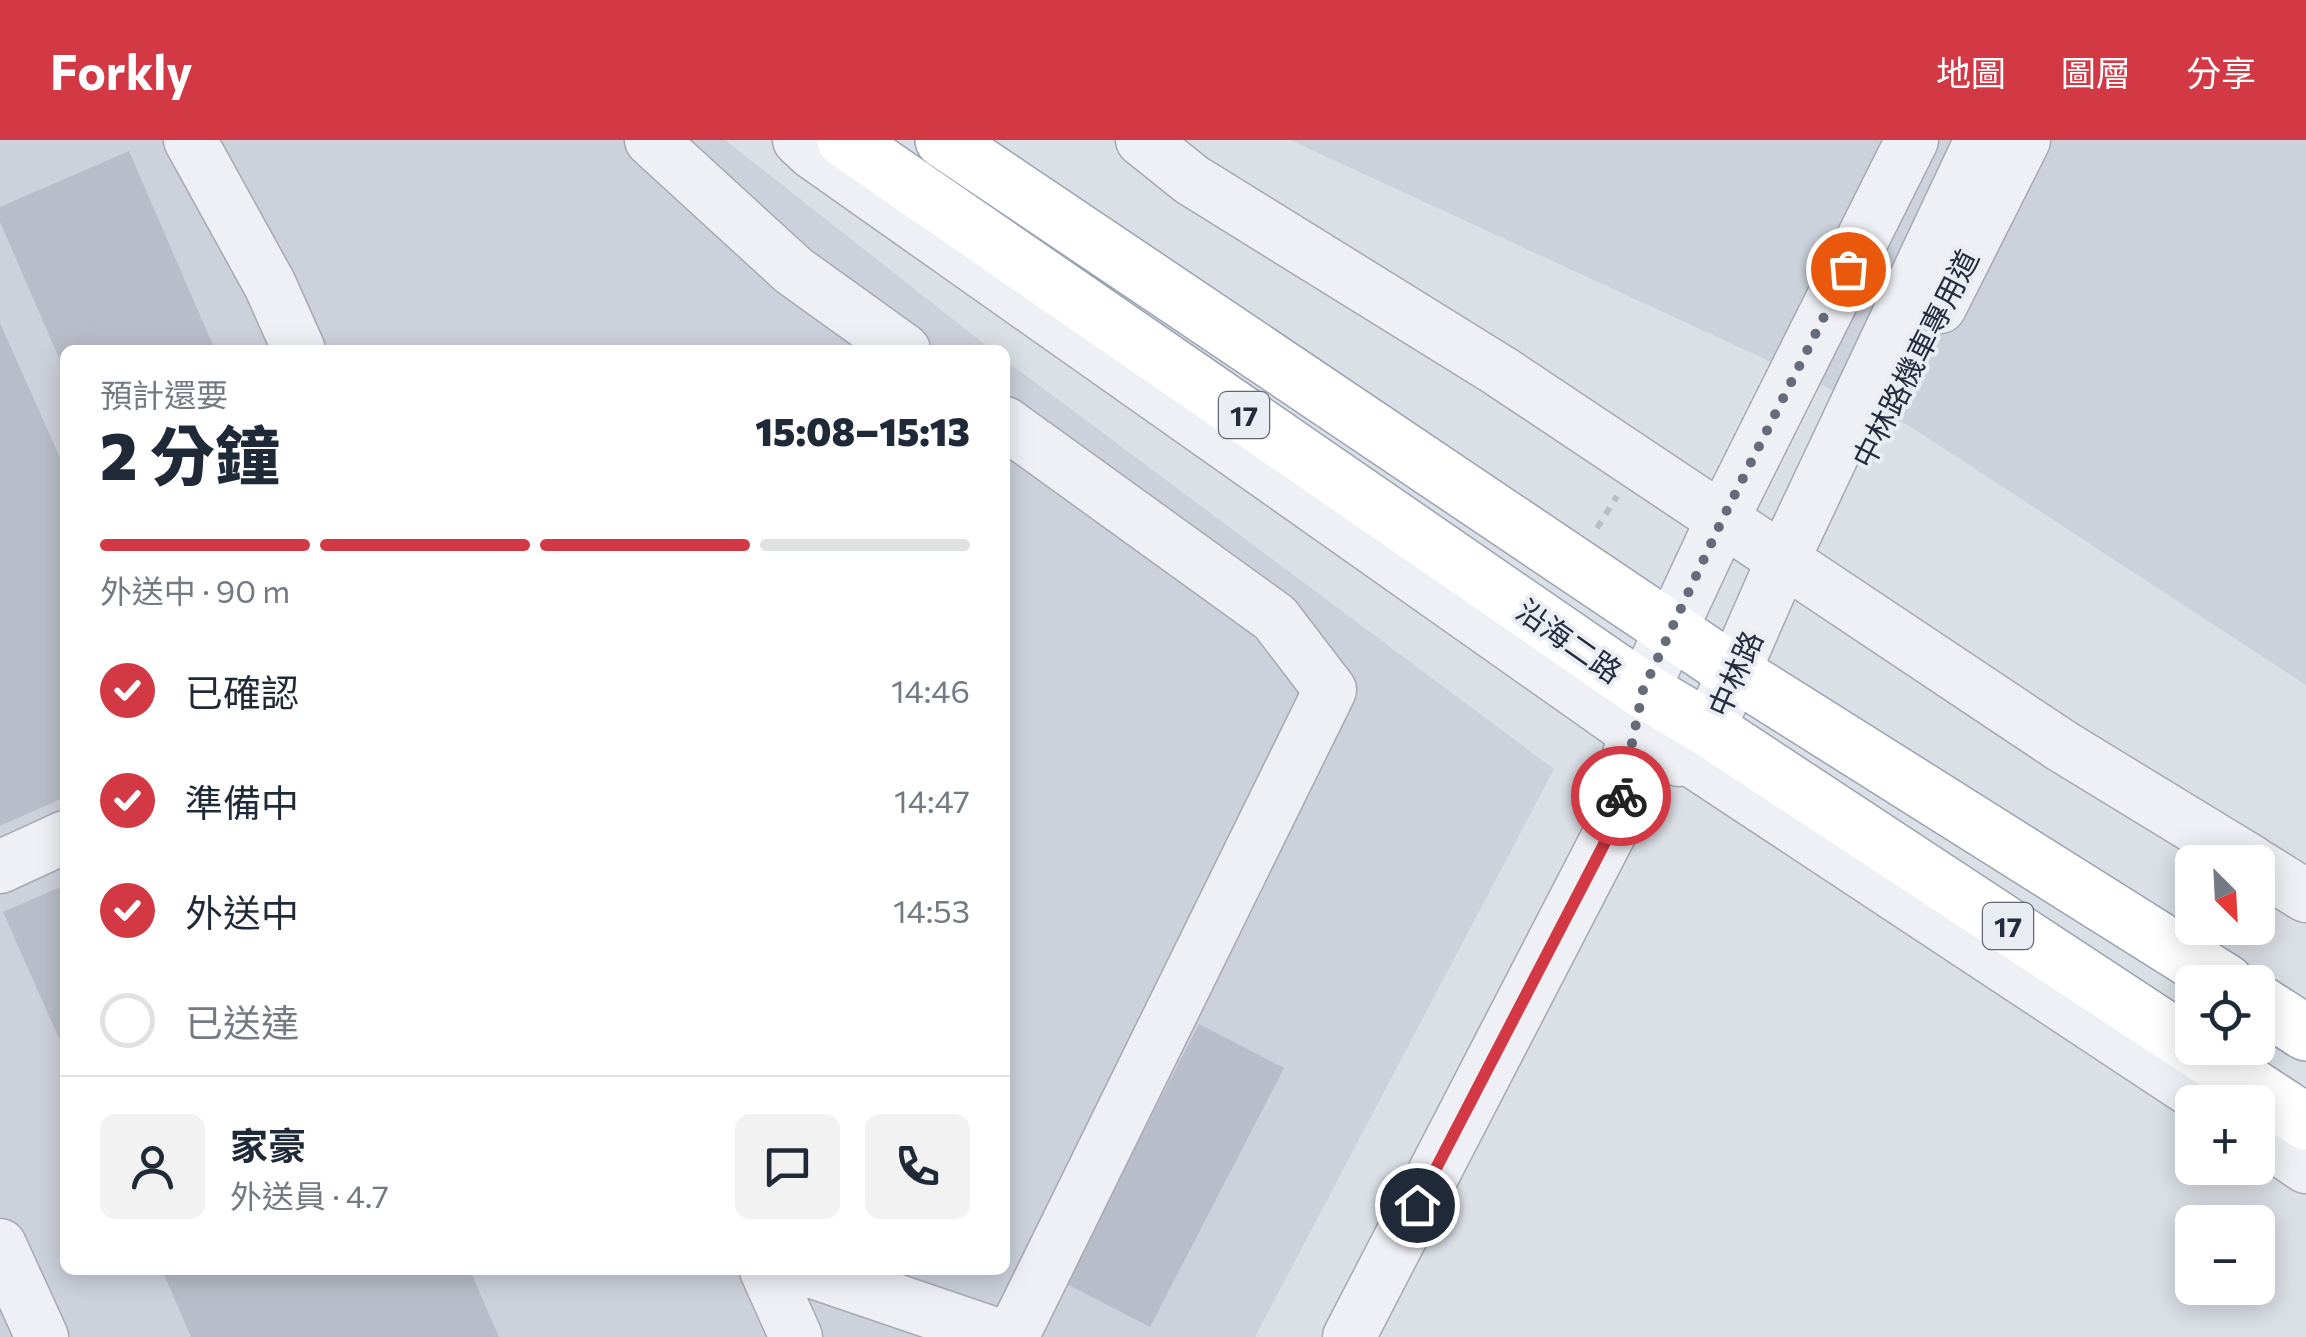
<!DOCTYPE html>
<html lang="zh-TW">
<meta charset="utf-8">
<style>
:root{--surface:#fff;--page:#f2f2f3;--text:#1f2937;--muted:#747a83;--line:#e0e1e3;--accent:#d23944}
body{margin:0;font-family:Commissioner,"Noto Sans TC",sans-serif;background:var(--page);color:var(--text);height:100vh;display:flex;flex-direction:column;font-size:38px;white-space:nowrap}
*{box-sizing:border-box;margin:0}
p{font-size:32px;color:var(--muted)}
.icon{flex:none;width:55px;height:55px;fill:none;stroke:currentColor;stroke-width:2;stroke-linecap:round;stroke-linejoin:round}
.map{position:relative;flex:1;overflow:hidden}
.drawer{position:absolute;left:60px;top:205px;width:950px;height:930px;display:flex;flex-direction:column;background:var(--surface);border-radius:15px;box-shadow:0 5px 25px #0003}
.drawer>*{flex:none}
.needle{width:65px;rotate:156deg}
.fabs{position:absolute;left:2175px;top:705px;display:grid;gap:20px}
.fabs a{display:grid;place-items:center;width:100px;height:100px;border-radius:15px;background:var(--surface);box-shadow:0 5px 25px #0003;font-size:50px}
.pin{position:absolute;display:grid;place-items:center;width:85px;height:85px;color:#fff;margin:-42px;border:5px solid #fff;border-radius:50%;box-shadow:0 2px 10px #0007}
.courier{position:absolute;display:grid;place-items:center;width:100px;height:100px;margin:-50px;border:8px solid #d23944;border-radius:50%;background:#fff;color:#222;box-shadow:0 2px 12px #0007}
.overview em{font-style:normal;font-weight:800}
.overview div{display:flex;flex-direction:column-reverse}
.overview{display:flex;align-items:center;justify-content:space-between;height:170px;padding:0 40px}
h1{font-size:65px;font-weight:800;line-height:75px}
.bar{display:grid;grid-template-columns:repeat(4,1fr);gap:15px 10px;align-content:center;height:120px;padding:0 40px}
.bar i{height:12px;border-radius:8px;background:var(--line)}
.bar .active{background:var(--accent)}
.bar p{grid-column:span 4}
.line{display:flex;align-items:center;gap:25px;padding:0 40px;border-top:2px solid var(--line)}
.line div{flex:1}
.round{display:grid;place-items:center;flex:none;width:105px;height:105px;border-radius:15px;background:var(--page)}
ol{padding:0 40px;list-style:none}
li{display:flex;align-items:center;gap:30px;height:110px}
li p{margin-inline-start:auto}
li .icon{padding:10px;border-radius:50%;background:var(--accent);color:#fff;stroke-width:4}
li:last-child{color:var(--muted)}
li i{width:55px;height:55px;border:5px solid var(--line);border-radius:50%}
header{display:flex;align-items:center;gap:60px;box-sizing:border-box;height:140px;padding:0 50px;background:var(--accent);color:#fff}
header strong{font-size:48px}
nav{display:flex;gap:55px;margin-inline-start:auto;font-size:35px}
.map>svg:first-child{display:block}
</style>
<header>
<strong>Forkly</strong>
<nav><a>地圖</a><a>圖層</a><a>分享</a></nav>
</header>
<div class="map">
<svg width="2306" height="1197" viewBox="0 0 2306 1197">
<rect width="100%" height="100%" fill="#dbdfe6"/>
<!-- built -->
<path fill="#cdd1db" d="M 0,0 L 725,0 L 992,210 L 65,210 L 65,1130 L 1005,1130 L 1005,220 L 1554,629 L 1255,1197 L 0,1197 Z
M 1290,0 L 2306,0 L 2306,545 L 1908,285 Z"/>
<!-- building -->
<path fill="#b8bdc9" d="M 129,11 L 215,210 L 65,210 L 65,232 L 0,82 L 0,67 Z
M 0,183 L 65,329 L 65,657 L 0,686 Z
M 65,745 L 65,912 L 3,772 Z
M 1199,884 L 1284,928 L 1150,1187 L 1065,1143 Z
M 162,1130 L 470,1130 L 499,1197 L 191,1197 Z"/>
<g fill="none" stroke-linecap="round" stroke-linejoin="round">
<!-- minor casing -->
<g stroke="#a4a9b3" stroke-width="55">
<path id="minor" d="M 190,0 L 270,145 L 299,210
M 651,0 L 794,131 L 904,210
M 799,0 L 813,13 L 1634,592 L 1684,615 L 2209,962
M 1142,0 L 1192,40 L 1500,231 L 2062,606 L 2252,722
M 1940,167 L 2024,0
M 1005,283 L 1275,478 L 1330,550 L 1012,1197
M 1679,620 L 1709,589 L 1782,422 L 1981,0
M 2258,726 L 2306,756
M 0,727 L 65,697
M 2258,994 L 2306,1027
M 0,1105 L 42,1197
M 766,1130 L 796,1197
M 807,1130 L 1004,1197
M 1349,1197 L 1614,685 L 1643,550 L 1723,378 L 1912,0"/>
</g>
<!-- major casing -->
<g stroke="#9aa2b2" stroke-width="58">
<path id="major" d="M 845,0 L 1643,550 L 1709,589 L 2306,982
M 943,0 L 1735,533 L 2226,842
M 2258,862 L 2306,893"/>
</g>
<!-- path -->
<path stroke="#babdc5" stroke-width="6" stroke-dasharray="8 8" stroke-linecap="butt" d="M 1597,388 L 1617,356"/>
<!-- minor -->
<use href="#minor" stroke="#eef0f5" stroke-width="52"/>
<!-- major -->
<use href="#major" stroke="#fff" stroke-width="55"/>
</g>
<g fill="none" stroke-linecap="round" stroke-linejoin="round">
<!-- done -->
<path stroke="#656b78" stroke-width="10" stroke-dasharray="0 18" d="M 1621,656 L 1643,550 L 1723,378 L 1848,129"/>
<!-- route -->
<path stroke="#d23944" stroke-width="12" d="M 1417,1065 L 1614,685 L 1621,656"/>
</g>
<g text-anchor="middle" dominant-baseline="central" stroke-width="8" stroke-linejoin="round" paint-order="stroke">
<!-- shield labels -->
<g fill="#eaeef4" stroke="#606674" stroke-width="2.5">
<rect x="1219" y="252" width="50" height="46" rx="8"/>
<rect x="1983" y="763" width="50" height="46" rx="8"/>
</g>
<g font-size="28" font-weight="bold" fill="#252c3d">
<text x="1244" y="275">17</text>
<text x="2008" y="786">17</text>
</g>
<!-- street labels -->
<g font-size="30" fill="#252c3d" stroke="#eaeef4">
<text transform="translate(1914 218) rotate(-63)">中林路機車專用道</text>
<text transform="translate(1570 500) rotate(35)">沿海二路</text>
<text transform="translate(1734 533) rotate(-66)">中林路</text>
</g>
</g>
</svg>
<div class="fabs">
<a><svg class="needle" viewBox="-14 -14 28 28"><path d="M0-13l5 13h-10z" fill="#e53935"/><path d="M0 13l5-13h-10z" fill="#747a83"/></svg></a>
<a><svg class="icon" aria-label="locate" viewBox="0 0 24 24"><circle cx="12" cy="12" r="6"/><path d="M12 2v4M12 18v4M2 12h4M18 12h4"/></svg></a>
<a>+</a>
<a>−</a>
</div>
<div class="pin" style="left:1848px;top:129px;background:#ea580c"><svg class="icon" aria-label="bag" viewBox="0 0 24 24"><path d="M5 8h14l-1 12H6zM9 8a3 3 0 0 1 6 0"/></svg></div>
<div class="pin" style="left:1417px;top:1065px;background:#1f2937"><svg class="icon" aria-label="home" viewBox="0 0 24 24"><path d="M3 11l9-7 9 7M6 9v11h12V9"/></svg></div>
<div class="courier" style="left:1621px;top:656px"><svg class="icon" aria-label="bike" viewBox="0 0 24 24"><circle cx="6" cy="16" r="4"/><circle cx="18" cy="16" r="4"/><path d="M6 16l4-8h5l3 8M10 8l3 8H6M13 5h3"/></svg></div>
<section class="drawer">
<div class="overview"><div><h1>2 分鐘</h1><p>預計還要</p></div><em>15:08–15:13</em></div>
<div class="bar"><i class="active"></i><i class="active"></i><i class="active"></i><i></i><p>外送中 · 90 m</p></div>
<ol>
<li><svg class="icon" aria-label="check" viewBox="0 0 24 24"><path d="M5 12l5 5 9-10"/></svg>已確認<p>14:46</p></li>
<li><svg class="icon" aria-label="check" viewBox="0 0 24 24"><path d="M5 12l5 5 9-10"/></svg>準備中<p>14:47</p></li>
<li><svg class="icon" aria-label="check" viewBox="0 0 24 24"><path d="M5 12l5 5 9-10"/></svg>外送中<p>14:53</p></li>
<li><i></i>已送達</li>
</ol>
<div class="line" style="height:180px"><a class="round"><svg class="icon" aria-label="person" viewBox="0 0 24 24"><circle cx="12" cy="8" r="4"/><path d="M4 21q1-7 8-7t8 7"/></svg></a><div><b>家豪</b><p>外送員 · 4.7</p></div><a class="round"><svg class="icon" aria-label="chat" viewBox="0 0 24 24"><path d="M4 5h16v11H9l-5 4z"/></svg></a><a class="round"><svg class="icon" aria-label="phone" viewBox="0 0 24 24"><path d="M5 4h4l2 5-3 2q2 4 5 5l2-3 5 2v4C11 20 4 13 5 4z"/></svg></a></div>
</section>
</div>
